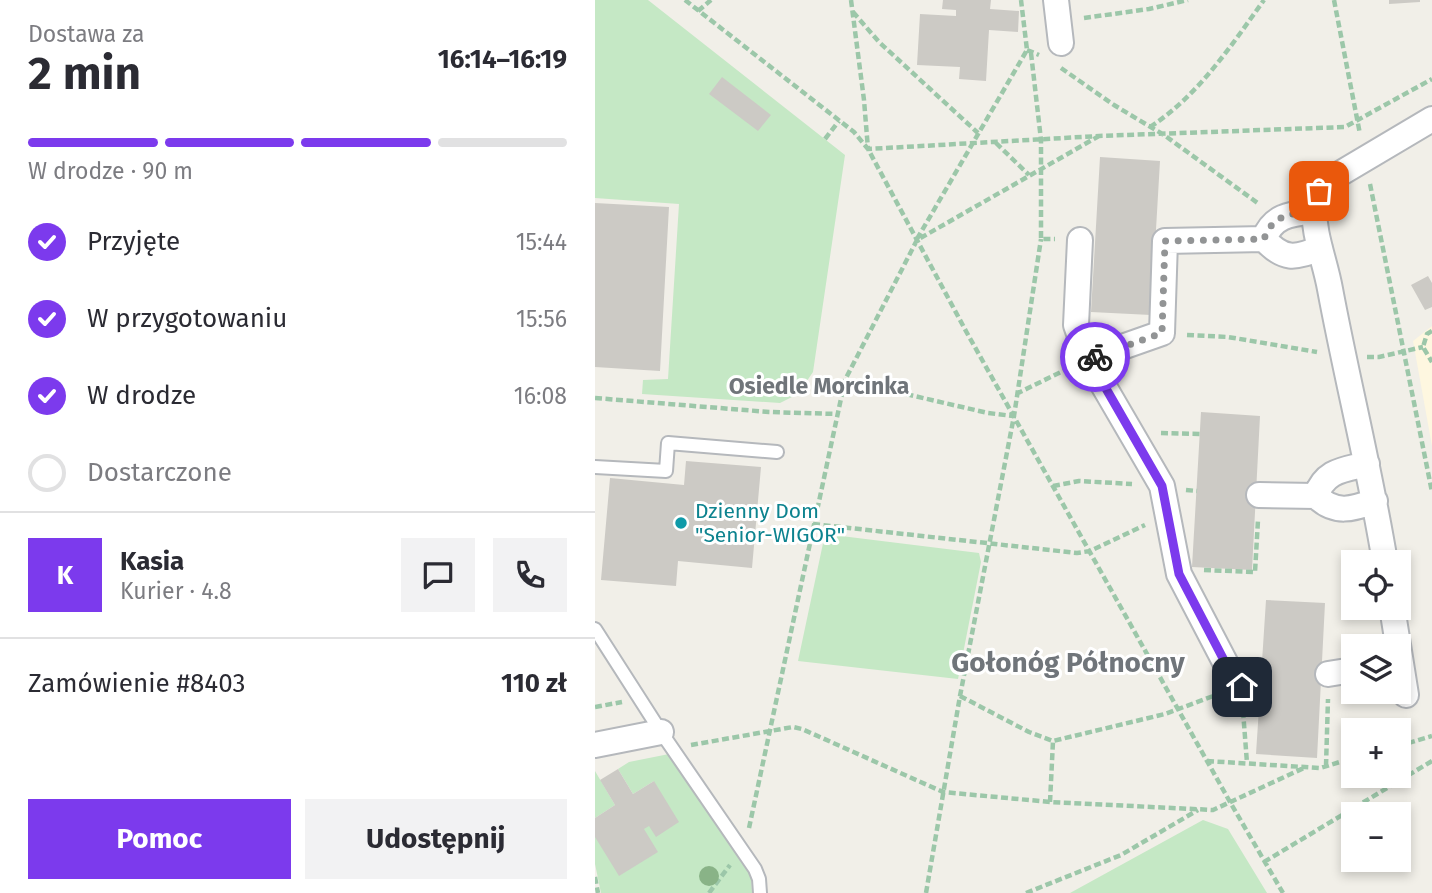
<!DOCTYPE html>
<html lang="pl">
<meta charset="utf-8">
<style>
:root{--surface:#fff;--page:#f2f2f3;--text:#2b2b33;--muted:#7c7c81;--line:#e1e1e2;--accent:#7c3aed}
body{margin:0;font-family:"Fira Sans",sans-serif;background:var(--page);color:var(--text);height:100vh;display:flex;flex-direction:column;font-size:26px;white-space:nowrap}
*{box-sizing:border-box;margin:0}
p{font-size:23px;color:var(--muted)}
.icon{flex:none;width:38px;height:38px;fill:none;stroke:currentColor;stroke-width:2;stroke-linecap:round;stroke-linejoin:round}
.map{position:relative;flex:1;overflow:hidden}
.side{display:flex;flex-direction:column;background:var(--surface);width:595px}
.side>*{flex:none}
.tools{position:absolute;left:746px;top:550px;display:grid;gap:14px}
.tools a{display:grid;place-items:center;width:70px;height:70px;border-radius:0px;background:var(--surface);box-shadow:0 4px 10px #0003;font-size:35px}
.pin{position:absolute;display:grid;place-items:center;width:60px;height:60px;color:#fff;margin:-30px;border-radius:14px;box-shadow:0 4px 10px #0006}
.courier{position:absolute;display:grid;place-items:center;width:70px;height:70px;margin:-35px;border:5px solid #7c3aed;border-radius:50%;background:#fff;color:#222;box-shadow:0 2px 9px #0007}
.headline em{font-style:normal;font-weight:700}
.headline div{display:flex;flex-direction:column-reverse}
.headline{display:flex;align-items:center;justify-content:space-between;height:119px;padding:0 28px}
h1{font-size:46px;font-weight:700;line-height:52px}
.bar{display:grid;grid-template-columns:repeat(4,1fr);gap:10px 7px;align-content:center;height:84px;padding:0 28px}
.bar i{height:9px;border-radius:5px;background:var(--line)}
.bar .active{background:var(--accent)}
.bar p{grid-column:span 4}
.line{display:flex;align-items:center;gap:18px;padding:0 28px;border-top:2px solid var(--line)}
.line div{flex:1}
.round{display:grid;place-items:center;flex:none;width:74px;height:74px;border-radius:0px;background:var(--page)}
ol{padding:0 28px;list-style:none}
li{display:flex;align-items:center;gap:21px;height:77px}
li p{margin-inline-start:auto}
li .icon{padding:7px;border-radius:50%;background:var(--accent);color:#fff;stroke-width:4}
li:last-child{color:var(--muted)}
li i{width:38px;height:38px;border:4px solid var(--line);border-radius:50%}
.primary-button{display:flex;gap:14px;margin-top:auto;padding:14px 28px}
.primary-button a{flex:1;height:80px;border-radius:0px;background:var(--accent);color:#fff;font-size:28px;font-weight:700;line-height:80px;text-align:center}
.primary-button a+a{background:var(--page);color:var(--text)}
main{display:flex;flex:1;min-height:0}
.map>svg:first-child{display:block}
</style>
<main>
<section class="side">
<div class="headline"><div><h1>2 min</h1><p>Dostawa za</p></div><em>16:14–16:19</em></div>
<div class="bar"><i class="active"></i><i class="active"></i><i class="active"></i><i></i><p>W drodze · 90 m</p></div>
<ol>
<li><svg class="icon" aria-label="check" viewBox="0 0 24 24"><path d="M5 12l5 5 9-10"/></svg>Przyjęte<p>15:44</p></li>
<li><svg class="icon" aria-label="check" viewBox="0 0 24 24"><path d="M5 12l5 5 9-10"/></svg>W przygotowaniu<p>15:56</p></li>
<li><svg class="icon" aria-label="check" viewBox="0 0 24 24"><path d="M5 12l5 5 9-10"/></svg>W drodze<p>16:08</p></li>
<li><i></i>Dostarczone</li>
</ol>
<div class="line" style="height:126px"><b class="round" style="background:var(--accent);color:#fff">K</b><div><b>Kasia</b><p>Kurier · 4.8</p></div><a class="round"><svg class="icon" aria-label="chat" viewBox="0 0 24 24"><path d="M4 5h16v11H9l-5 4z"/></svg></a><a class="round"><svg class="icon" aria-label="phone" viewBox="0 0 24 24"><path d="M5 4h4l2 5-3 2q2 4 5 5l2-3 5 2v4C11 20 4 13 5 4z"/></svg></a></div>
<div class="line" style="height:91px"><div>Zamówienie #8403</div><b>110 zł</b></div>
<div class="primary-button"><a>Pomoc</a><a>Udostępnij</a></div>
</section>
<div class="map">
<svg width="837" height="893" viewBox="0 0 837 893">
<rect width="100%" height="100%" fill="#f1efe8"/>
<!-- commercial -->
<path fill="#fef7e0" d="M 837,326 L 837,446 L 818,341 Z"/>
<!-- green -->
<path fill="#c5e8c5" d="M 0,0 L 53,0 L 250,155 L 218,372 L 203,394 L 185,403 L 47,394 L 48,380 L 73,379 L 84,204 L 0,198 Z
M 230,534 L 384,553 L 386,562 L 363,679 L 203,661 Z
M 74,754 L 156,874 L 157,893 L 6,893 L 0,864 L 0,837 L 49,829 L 59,781 L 38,794 L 23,769 L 34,762 Z
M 0,771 L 20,805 L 0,818 Z
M 608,820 L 633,829 L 672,893 L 475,893 Z"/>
<!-- building -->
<path fill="#cccac5" d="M 348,0 L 396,0 L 395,9 L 424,11 L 423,32 L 394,30 L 391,81 L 364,79 L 365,67 L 322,65 L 325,14 L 361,16 L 361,10 L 347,9 Z
M 794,0 L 825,0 L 825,2 L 794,4 Z
M 127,77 L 176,115 L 163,131 L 114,94 Z
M 505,157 L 565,161 L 556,315 L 496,312 Z
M 0,203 L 74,207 L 65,371 L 0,367 Z
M 833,276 L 837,283 L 837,307 L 830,310 L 816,285 Z
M 606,412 L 665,416 L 657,570 L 597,567 Z
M 91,461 L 166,467 L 157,568 L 83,561 L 81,586 L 6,580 L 15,478 L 89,485 Z
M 671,600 L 730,603 L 722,758 L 661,754 Z
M 23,769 L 38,794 L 59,781 L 84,822 L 61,837 L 54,826 L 49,829 L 63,852 L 24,876 L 0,837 L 0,818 L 20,805 L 5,780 Z"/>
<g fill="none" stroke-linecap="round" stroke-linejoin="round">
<!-- service casing -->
<g stroke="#b5b8bc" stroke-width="16">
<path id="service" d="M 0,467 L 71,471 L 73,443 L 182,452
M 0,629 L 66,732 L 160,869 L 164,879 L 165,893"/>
</g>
<!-- minor casing -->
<g stroke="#b5b8bc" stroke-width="28">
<path id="minor" d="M 461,0 L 466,43
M 669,239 C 688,260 700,259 725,248
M 485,240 L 481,325 L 493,359 L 567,486 L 584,574 L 632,666 L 647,687
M 493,359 L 567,333 L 570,241 L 669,239 C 678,215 696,214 720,211
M 664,495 L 721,496 C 730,470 748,470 772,464
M 721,496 C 740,515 758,509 780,501
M 790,562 C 775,470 752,380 735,289 C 730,261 718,234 719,205 C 719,194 729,187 736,179 L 837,119
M 797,607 L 811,695
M 733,674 L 758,670
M 0,745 L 66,732"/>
</g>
<!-- path -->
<path stroke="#9cc7a9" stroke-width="4.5" stroke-dasharray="7 3.5" stroke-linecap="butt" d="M 90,0 L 259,132 L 273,149 L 372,333 L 635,802 L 688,893
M 256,0 L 269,100 L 273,149 L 504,136 L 750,127 L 837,79
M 739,0 L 765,134
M 103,11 L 116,0
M 258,12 L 284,42 L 383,133
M 489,18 L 554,9 L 593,0
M 432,50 L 444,55
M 436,53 L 446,140 L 446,239 L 460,239
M 466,68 L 519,105 L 569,135 L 664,204
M 555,127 C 603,96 636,46 669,0
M 230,139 L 244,121
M 401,143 L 434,175
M 775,184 L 837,492
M 322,239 L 432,50 L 426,0
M 837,331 L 832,334 L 828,347 L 837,362
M 592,335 L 633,337 L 722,352
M 772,357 L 784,357 L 828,347
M 250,380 L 393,413 L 418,416
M 421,394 L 470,370
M 0,398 L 174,412 L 242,414
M 566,433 L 605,434
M 458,486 L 484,481 L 537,484
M 591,490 L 602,491
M 218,524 L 482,553 L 495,551 L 550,525
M 609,570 L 660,572 L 663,520
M 365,696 L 434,732 L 458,741 L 570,714 L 621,695
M 0,707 L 27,702
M 648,711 L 652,763
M 96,745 L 198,727 L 207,729 L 348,792 L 455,802 L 618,810 L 711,767
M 803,746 L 837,736
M 612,761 L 725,768 L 758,758
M 731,766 L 733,699
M 455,802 L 458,741
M 154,828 L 250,380 L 322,240 L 504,136
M 669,862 L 837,761
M 0,877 L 3,893
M 114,893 L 135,865
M 331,893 L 365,696 L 419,416 L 446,239
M 431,893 L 526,855 L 603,810"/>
<!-- service -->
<use href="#service" stroke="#fff" stroke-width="12"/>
<!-- minor -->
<use href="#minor" stroke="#fff" stroke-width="24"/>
</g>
<!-- trees -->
<circle fill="#89b387" cx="114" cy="876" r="10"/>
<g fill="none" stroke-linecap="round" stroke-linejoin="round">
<!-- done -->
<path stroke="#929495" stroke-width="7" stroke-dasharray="0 12.6" d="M 500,357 L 567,333 L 570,241 L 669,239 C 678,214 696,214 720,211 L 719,202 L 724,191"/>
<!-- route -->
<path stroke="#7c3aed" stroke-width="9" d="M 500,357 L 494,359 L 567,486 L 584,574 L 632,666 L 647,687"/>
</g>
<!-- markers -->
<circle fill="#0f9aa8" stroke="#fff" stroke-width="2.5" cx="86" cy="523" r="7"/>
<g text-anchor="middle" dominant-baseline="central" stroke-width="6" stroke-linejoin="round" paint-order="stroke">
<!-- culture labels -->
<g font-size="21" fill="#0d838f" stroke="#fff" text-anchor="start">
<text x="100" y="511">Dzienny Dom<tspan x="100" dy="24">"Senior-WIGOR"</tspan></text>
</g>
<!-- neighbourhood labels -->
<g font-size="23" font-weight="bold" fill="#70757a" stroke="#fff">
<text x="224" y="386">Osiedle Morcinka</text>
</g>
<!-- district labels -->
<g font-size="28" font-weight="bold" fill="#70757a" stroke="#fff">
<text x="473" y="662">Gołonóg Północny</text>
</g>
</g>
</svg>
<div class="tools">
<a><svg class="icon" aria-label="locate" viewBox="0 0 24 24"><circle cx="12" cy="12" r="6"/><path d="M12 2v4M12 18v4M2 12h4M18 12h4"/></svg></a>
<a><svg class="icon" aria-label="layers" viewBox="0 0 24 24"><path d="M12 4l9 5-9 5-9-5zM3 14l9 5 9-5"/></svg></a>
<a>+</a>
<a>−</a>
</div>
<div class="pin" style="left:724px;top:191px;background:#ea580c"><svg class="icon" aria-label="bag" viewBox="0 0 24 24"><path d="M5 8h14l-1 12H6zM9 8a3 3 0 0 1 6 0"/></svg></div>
<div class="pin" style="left:647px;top:687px;background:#1f2937"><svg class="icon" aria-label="home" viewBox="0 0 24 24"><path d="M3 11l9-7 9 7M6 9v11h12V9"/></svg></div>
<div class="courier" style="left:500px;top:357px"><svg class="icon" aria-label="bike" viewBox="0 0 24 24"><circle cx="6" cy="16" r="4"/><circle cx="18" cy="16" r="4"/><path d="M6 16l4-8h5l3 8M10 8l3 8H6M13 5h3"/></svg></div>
</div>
</main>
